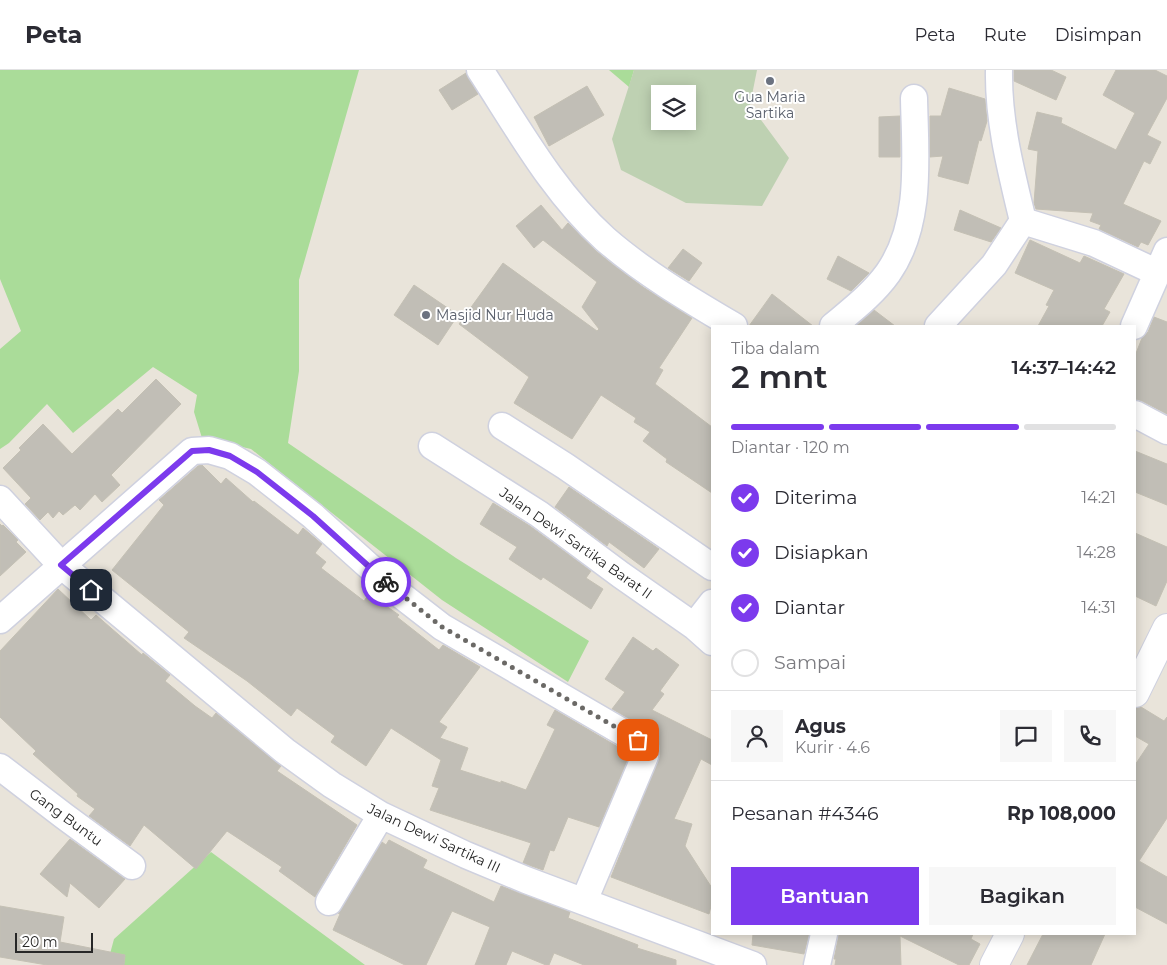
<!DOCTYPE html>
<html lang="id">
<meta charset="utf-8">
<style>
:root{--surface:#fff;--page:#f7f7f7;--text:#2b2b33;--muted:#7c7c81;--line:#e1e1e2;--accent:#7c3aed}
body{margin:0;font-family:Montserrat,sans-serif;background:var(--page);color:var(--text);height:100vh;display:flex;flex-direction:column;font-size:19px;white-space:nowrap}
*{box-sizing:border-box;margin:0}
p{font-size:16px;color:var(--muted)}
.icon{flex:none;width:28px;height:28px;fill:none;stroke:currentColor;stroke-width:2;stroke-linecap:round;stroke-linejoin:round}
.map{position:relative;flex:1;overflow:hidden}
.details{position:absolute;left:711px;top:255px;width:425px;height:610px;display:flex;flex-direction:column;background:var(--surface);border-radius:0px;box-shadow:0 2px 12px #0003}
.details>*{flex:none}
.tools{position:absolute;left:651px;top:15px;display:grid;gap:10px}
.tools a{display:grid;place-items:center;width:45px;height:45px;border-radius:0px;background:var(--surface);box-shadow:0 2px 12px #0003;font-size:25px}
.scale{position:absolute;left:15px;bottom:12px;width:78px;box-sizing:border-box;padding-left:5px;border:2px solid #272727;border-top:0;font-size:14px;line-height:18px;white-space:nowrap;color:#272727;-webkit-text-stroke:4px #fff;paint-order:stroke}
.pin{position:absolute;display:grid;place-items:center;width:42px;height:42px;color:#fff;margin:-21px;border-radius:10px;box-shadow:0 2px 8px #0006}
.courier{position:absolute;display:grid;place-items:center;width:50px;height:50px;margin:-25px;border:4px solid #7c3aed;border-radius:50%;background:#fff;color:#222;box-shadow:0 1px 6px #0007}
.head em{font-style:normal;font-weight:600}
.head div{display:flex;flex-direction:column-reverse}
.head{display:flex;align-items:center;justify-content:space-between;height:85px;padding:0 20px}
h1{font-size:32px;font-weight:600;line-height:38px}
.bar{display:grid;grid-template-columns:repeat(4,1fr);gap:8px 5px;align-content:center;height:60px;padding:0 20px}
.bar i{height:6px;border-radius:4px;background:var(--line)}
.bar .on{background:var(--accent)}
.bar p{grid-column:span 4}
.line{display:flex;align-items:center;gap:12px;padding:0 20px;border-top:1px solid var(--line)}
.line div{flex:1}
.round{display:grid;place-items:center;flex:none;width:52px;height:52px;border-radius:0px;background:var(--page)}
ol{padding:0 20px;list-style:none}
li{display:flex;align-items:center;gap:15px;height:55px}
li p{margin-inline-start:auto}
li .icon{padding:5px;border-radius:50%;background:var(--accent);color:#fff;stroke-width:4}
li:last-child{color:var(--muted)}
li i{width:28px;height:28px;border:2px solid var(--line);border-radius:50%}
.cta{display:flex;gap:10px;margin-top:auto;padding:10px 20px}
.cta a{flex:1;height:58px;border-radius:0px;background:var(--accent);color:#fff;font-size:20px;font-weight:600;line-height:58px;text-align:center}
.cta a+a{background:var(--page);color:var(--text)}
header{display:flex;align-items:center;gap:30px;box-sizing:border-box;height:70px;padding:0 25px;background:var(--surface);border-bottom:1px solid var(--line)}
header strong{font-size:24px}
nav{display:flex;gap:28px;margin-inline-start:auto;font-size:18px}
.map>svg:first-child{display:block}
</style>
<header>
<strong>Peta</strong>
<nav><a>Peta</a><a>Rute</a><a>Disimpan</a></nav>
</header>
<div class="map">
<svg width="1167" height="895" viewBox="0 0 1167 895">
<rect width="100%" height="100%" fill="#e9e4da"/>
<!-- green -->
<path fill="#aadc99" d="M 0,0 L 359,0 L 299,210 L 299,301 L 288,373 L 456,488 L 589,571 L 568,612 L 442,530 L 251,379 L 202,368 L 194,342 L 197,325 L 153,297 L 73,363 L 47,334 L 9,373 L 0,379 L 0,279 L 21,261 L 0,209 Z
M 609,0 L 634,0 L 629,17 Z
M 211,782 L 361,892 L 365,895 L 107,895 L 114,869 Z"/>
<!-- cemetery -->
<path fill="#bed1b2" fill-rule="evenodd" d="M 634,0 L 757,0 L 750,35 L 789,88 L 762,136 L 686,133 L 621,100 L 612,69 ZM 660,24 L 688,24 L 688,51 L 660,51 Z"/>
<!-- building -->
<path fill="#c1beb6" stroke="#c4c0b4" d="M 1014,0 L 1051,0 L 1066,7 L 1056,30 L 1014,11 Z
M 1116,0 L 1155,0 L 1167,6 L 1167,28 L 1147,65 L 1161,72 L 1150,94 L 1144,91 L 1123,134 L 1161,151 L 1148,175 L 1141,172 L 1138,177 L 1099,159 L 1101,155 L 1090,151 L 1093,143 L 1036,139 L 1034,133 L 1038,81 L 1028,79 L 1037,42 L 1062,48 L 1061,53 L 1116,80 L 1135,43 L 1103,25 Z
M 466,3 L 478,24 L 452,40 L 439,20 Z
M 587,16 L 604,45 L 549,76 L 534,47 Z
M 949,18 L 985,29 L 987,51 L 981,71 L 979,70 L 968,114 L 938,106 L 943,86 L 930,87 L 930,46 L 941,46 Z
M 900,46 L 900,87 L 879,87 L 879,47 Z
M 541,135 L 562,160 L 568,153 L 595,180 L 611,193 L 643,217 L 692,248 L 659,298 L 663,300 L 655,314 L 712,357 L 712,423 L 666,392 L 667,389 L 643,371 L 650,362 L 634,352 L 636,348 L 601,325 L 572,369 L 514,333 L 529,307 L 459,254 L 503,193 L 597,261 L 599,259 L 582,237 L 597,212 L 543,170 L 534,178 L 516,156 Z
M 960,140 L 1001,158 L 991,172 L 954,160 Z
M 1030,170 L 1080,193 L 1084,186 L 1124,204 L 1104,239 L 1110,242 L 1102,256 L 1038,256 L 1049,236 L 1046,235 L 1054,220 L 1015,203 Z
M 683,179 L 702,193 L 689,211 L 668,198 Z
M 838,186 L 869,203 L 851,221 L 827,209 Z
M 414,215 L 458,245 L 438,275 L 394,245 Z
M 772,224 L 813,256 L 749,256 Z
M 874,240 L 895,256 L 856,256 Z
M 1154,247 L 1167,252 L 1167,344 L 1142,331 L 1135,329 L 1135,286 L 1142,268 L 1148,262 Z
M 156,309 L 181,334 L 111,405 L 120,415 L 102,432 L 95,424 L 80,440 L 75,435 L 63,445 L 59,441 L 53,448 L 48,442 L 40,450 L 25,434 L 31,428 L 3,398 L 21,380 L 19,378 L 43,354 L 72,384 L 118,339 L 122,343 Z
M 1135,381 L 1167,394 L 1167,435 L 1135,422 Z
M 202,395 L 221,414 L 226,408 L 253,432 L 254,431 L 298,465 L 303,458 L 322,474 L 315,483 L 326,492 L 321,498 L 364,531 L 369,524 L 399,545 L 397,547 L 439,580 L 443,575 L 480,597 L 439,652 L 447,657 L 440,668 L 468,678 L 460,700 L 501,713 L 501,711 L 526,720 L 555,659 L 547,655 L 555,640 L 630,684 L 599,757 L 568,747 L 554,781 L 550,780 L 543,800 L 523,793 L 531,773 L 430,740 L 439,718 L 432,716 L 441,690 L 391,658 L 366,696 L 331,672 L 335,666 L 297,638 L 291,646 L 247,611 L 184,568 L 189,562 L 112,500 L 164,435 L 159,430 L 198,396 Z
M 569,417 L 659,479 L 644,498 L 609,472 L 607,476 L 555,437 Z
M 493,433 L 530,456 L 591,501 L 586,508 L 603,519 L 591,539 L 543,507 L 541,510 L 509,489 L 517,477 L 480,454 Z
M 0,454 L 2,456 L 3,455 L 18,470 L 16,472 L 26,482 L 0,506 Z
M 1135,463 L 1167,477 L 1167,511 L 1156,536 L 1135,526 Z
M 58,519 L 91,550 L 96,545 L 142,585 L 143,583 L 170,605 L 165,611 L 195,636 L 212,648 L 216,643 L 281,696 L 277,701 L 357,755 L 315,827 L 279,801 L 282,797 L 227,761 L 196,799 L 144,755 L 130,776 L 89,746 L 95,739 L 77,726 L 78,724 L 33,684 L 36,681 L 0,647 L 0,581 Z
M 633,567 L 653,581 L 656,578 L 679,595 L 660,621 L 664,624 L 652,640 L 712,670 L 712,695 L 701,689 L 674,749 L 692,754 L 685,776 L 712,818 L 712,832 L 709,844 L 611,807 L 660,686 L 658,671 L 651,661 L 612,639 L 625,622 L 605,609 Z
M 1141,637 L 1164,651 L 1167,647 L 1167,748 L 1139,791 L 1167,807 L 1167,854 L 1135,837 L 1135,695 L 1149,674 L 1135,666 L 1135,638 Z
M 70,769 L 125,809 L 99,838 L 70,813 L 67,827 L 40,804 Z
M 389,770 L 427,790 L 423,798 L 494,832 L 501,816 L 570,842 L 568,848 L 638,875 L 637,878 L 676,890 L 676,895 L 584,895 L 554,883 L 549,895 L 546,895 L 512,881 L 506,895 L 475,895 L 490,857 L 452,841 L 426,895 L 405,895 L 333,860 L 340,844 L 338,843 L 382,772 L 386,775 Z
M 0,836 L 64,847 L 60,872 L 125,885 L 124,895 L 47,895 L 0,887 Z
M 753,864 L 809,864 L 804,884 L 752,875 Z
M 839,864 L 973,864 L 971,869 L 980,874 L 969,895 L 959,895 L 900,866 L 901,895 L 835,895 L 836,889 L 834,889 Z
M 1043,864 L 1105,864 L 1091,895 L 1027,895 Z"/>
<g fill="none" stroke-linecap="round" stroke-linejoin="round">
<!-- minor casing -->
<g stroke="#cfd1df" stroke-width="29">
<path id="minor" d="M 480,0 C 518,58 553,122 605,169 C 644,203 690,230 734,256
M 1023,151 L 1094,173 L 1158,203
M 833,256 C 852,240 873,224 888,203 C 923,153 915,86 914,28
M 938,256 L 994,195 L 1023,151 C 1011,101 998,51 999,0
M 1134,256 L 1167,181
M 1135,344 L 1167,361
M 502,356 L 565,396 L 712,497
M 432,376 L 539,444 L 621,505 L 694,556 L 712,572
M 0,429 L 61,495 L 285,681 L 332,715 L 381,745 L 466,785 L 526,810 L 753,895
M 0,550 L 192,381 L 209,380 L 230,386 L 257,402 L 313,446 L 402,526 L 442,557 L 643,674 L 645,678 L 645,686 L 584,831
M 694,556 L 712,533
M 0,697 L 64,746 L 132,796
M 329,832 L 381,745
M 817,895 L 824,864"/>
</g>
<!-- tertiary casing -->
<g stroke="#cfd1df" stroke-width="30">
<path id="tertiary" d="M 1135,623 L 1167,558
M 994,895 L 1010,864"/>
</g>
<!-- minor -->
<use href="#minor" stroke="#fff" stroke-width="26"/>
<!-- tertiary -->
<use href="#tertiary" stroke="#fff" stroke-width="28"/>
</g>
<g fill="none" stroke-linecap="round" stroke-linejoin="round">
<!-- done -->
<path stroke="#6b6966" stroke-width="5" stroke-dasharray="0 9" d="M 386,512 L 442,557 L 638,670"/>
<!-- route -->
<path stroke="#7c3aed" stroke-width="6" d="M 91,520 L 61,495 L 192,381 L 209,380 L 230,386 L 257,402 L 313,446 L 386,512"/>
</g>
<!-- markers -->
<g fill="#6b7280" stroke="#fff" stroke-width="2">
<circle cx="770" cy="11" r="5"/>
<circle cx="426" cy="245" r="5"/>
</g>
<g text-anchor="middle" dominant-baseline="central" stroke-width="4" stroke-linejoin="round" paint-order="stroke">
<!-- worship labels -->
<g font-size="14" fill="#5b616d" stroke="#fff">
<text x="770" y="27">Gua Maria<tspan x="770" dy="16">Sartika</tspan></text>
<text x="436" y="245" text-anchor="start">Masjid Nur Huda</text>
</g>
<!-- street labels -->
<g font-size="14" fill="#272727" stroke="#fff">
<text transform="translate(576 473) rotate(35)">Jalan Dewi Sartika Barat II</text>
<text transform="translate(66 747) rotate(36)">Gang Buntu</text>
<text transform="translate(434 768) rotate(25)">Jalan Dewi Sartika III</text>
</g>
</g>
</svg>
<div class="tools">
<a><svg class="icon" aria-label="layers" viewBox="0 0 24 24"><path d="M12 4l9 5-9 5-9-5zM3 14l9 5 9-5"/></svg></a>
</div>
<div class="scale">20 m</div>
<div class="pin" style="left:638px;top:670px;background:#ea580c"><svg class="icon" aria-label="bag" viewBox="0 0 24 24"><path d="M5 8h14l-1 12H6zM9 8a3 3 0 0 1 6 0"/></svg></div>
<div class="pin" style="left:91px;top:520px;background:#1f2937"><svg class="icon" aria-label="home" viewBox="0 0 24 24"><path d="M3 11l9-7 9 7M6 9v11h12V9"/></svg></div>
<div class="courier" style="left:386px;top:512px"><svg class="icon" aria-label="bike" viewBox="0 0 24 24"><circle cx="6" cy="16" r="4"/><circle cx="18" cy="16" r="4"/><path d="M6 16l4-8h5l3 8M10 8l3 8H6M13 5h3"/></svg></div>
<section class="details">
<div class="head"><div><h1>2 mnt</h1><p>Tiba dalam</p></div><em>14:37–14:42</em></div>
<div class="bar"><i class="on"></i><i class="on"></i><i class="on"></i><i></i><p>Diantar · 120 m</p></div>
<ol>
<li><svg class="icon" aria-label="check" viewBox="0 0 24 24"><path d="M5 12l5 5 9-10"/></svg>Diterima<p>14:21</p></li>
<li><svg class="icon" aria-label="check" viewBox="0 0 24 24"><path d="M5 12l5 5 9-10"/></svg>Disiapkan<p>14:28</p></li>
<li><svg class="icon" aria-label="check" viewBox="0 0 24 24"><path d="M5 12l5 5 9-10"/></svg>Diantar<p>14:31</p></li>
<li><i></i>Sampai</li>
</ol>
<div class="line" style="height:90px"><a class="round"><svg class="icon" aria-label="person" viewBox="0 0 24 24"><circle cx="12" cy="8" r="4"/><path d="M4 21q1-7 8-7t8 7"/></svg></a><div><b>Agus</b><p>Kurir · 4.6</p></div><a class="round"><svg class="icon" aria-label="chat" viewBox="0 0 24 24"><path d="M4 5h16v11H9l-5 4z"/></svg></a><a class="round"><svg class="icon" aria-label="phone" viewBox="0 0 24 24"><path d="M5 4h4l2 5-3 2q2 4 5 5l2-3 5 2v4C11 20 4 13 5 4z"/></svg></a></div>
<div class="line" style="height:65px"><div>Pesanan #4346</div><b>Rp 108,000</b></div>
<div class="cta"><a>Bantuan</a><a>Bagikan</a></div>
</section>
</div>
